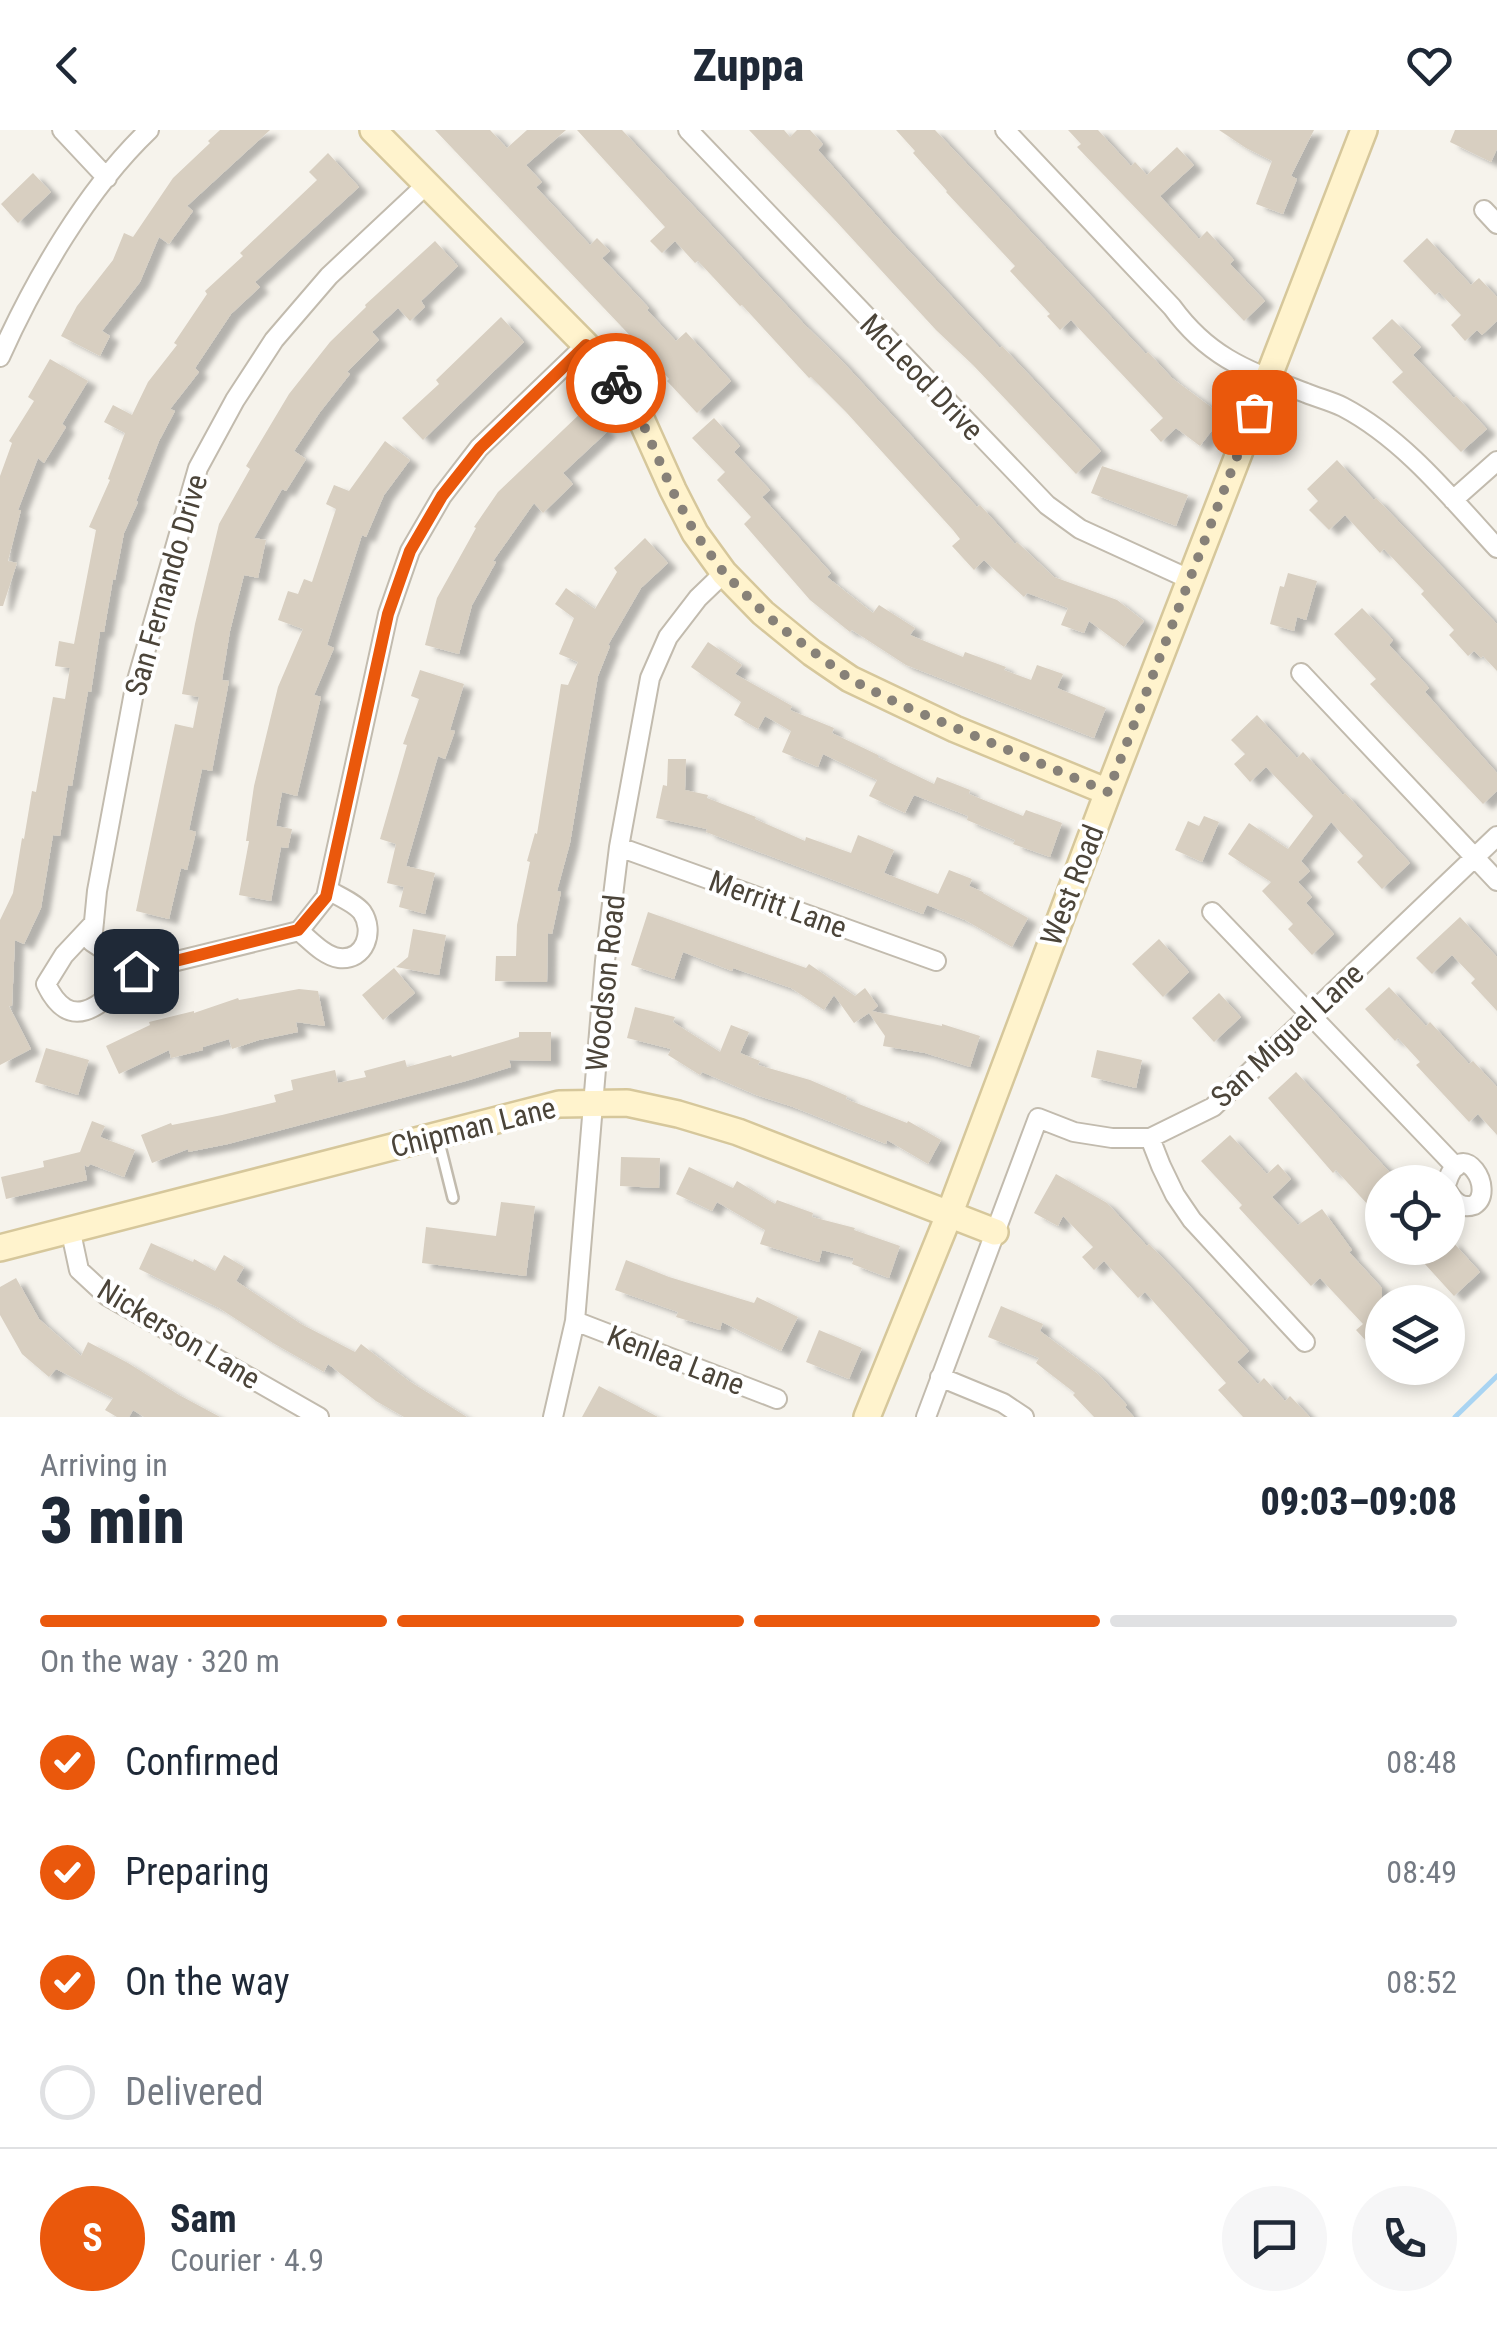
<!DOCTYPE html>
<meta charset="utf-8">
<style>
:root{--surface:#fff;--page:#f6f6f7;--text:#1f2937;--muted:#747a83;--line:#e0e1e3;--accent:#ea580c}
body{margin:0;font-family:"Roboto Condensed",sans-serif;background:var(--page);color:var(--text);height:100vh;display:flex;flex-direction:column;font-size:38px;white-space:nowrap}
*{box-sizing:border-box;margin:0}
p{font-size:32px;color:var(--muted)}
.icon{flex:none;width:55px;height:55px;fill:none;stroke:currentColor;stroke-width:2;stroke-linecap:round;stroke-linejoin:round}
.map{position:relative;height:1287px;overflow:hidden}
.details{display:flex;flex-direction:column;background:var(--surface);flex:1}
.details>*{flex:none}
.controls{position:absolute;left:1365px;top:1035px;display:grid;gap:20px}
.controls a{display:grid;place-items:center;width:100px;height:100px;border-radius:50%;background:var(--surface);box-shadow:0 5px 15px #0003;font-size:50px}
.pin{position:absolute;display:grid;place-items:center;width:85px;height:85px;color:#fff;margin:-42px;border-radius:20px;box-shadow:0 5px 15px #0006}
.courier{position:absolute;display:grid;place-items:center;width:100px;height:100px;margin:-50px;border:8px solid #ea580c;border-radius:50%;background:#fff;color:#222;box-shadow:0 2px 12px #0007}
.head em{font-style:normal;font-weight:800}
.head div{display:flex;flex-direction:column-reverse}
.head{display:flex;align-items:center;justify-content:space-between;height:170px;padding:0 40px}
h1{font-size:65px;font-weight:800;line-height:75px}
.bar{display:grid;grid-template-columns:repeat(4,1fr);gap:15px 10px;align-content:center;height:120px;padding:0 40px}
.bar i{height:12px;border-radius:8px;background:var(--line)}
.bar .selected{background:var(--accent)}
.bar p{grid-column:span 4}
.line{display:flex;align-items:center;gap:25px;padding:0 40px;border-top:2px solid var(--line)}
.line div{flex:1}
.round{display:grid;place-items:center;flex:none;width:105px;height:105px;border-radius:52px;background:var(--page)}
ol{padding:0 40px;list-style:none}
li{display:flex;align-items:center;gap:30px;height:110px}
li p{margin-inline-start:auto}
li .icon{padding:10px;border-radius:50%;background:var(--accent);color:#fff;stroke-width:4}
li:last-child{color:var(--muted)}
li i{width:55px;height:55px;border:5px solid var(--line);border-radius:50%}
header{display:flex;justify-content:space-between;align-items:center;height:130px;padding:0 40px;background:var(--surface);font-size:45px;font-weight:800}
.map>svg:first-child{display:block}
</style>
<header><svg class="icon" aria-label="back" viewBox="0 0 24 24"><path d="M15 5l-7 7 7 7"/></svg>Zuppa<svg class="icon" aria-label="heart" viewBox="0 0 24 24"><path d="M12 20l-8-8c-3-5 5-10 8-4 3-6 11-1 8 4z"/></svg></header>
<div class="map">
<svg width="1497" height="1287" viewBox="0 0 1497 1287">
<defs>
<filter id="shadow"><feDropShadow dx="9" dy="5.5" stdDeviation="2.5" flood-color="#0004"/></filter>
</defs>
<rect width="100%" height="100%" fill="#f6f3ec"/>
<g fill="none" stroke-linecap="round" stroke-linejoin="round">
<!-- stream -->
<path stroke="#a9d4f2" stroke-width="5" d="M 1455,1287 L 1497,1246"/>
</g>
<!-- building -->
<path fill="#d8cfc1" filter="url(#shadow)" d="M 220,0 L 270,0 L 187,76 L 193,81 L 169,114 L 159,107 L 140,152 L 102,201 L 110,206 L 100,226 L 61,206 L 77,176 L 113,130 L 124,103 L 133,107 L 173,48 L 210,13 L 208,11 Z
M 435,0 L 490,0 L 507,18 L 527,0 L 566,0 L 526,35 L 542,52 L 536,57 L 590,115 L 597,108 L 610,121 L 602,128 L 649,178 L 647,180 L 676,211 L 686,202 L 731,251 L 697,283 L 667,251 L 669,249 L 639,215 Z
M 577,0 L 622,0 L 804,194 L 841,230 L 977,377 L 980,375 L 1015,414 L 1017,412 L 1054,447 L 1117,470 L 1144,491 L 1124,517 L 1089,491 L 1084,503 L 1061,495 L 1068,478 L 1027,463 L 1024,467 L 984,430 L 974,440 L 952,416 L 960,409 L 953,400 L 846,282 L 811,247 L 809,248 L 742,175 L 740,176 L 698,131 L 695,133 L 675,111 L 662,123 L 650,111 L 665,97 Z
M 749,0 L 784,0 L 790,7 L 797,0 L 810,0 L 823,14 L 818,20 L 892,103 L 1000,218 L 1002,216 L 1101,321 L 1076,344 L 973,235 L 936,200 L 834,89 Z
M 896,0 L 935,0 L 1146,224 L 1148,222 L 1172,248 L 1223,286 L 1200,316 L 1176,298 L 1161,312 L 1150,300 L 1163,288 L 1071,190 L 1060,200 L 1047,186 L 1050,184 L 1010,141 L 1015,136 L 946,62 L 947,61 L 913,23 L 915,21 Z
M 1068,0 L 1098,0 L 1131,36 L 1135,32 L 1147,45 L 1177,17 L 1194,35 L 1160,66 L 1199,109 L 1207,101 L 1234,130 L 1230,134 L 1265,171 L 1244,191 L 1077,17 L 1081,14 Z
M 1219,0 L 1314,0 L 1291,46 L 1297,49 L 1283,84 L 1256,74 L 1272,31 L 1246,18 Z
M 1455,0 L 1497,0 L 1497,19 L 1491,32 L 1450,12 Z
M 328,23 L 359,57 L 255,152 L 260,157 L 231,184 L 195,238 L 199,242 L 170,279 L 175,281 L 159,311 L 136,371 L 138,372 L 124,403 L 115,450 L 113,449 L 104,502 L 100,502 L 91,562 L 88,561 L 72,656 L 68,655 L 60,706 L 53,705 L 41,778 L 24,814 L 15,810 L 12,876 L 9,876 L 31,919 L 0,935 L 0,790 L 13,763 L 22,708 L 24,709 L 32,661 L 36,662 L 53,567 L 65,569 L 70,538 L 55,536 L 59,511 L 74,514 L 96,400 L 89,397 L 110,350 L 108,349 L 125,303 L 104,292 L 113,275 L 132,285 L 148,252 L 177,215 L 174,213 L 207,164 L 205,161 L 243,126 L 240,123 L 317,50 L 309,42 Z
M 33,43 L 51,62 L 18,93 L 1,74 Z
M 1427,108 L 1471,155 L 1479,148 L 1497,167 L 1497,191 L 1482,205 L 1477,200 L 1465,211 L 1451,195 L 1461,185 L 1439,162 L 1435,165 L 1403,131 Z
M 435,111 L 458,136 L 421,171 L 425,177 L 410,191 L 398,178 L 372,202 L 379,210 L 347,242 L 350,244 L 320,282 L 294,321 L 306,329 L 286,361 L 282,359 L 254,408 L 266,410 L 258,448 L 244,445 L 230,501 L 222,550 L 229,551 L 212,641 L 202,639 L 189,700 L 196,702 L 187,740 L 181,738 L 169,789 L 136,781 L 175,594 L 193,598 L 199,567 L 182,564 L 195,494 L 219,394 L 250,339 L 246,336 L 289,264 L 330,212 L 366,177 L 365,175 Z
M 501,187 L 524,212 L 423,310 L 402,288 L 439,254 L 436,250 Z
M 1392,189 L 1421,217 L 1413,225 L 1454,268 L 1456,266 L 1487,299 L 1461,322 L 1392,252 L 1403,242 L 1372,208 Z
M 50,229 L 88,251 L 62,294 L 66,297 L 44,333 L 38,328 L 18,380 L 21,380 L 8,431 L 17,433 L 3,476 L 0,476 L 0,346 L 12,313 L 9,311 L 34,271 L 28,267 Z
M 585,279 L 607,302 L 563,343 L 573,354 L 543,383 L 534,373 L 493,431 L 496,432 L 472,475 L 459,524 L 425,515 L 437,468 L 476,398 L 474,397 L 498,362 Z
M 714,288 L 740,316 L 734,322 L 770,360 L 762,367 L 831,443 L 827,447 L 873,483 L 879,475 L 915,498 L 910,505 L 963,527 L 965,522 L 1006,537 L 1004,540 L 1031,550 L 1037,535 L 1063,544 L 1057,558 L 1106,578 L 1094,608 L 906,535 L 852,500 L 850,502 L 810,470 L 744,394 L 751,387 L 717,350 L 725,342 L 692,308 Z
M 385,311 L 410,330 L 384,365 L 366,407 L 362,405 L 327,515 L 334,518 L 314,565 L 321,567 L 297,666 L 282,662 L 276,696 L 292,699 L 288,718 L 281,717 L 271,771 L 239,765 L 249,711 L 246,711 L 254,656 L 278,557 L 303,499 L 278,490 L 288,461 L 298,464 L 304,449 L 312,452 L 336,379 L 326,374 L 334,355 L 349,361 Z
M 1337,330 L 1374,370 L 1376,368 L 1497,494 L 1497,541 L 1483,526 L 1481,528 L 1474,521 L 1468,526 L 1449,505 L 1454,500 L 1421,464 L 1424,461 L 1384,419 L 1380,423 L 1345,385 L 1329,400 L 1309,380 L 1318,371 L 1307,359 Z
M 1102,336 L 1188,365 L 1176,396 L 1091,363 Z
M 645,408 L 668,433 L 641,458 L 608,515 L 610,516 L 598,546 L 570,713 L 557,761 L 561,762 L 552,804 L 548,803 L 547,852 L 495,851 L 496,826 L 516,826 L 517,795 L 530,732 L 527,731 L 535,703 L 537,704 L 561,554 L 568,555 L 578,532 L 559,524 L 574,488 L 555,474 L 566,458 L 595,479 L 617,442 L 614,438 Z
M 1288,443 L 1317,451 L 1306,490 L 1297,487 L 1294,501 L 1270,494 L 1280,456 L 1284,457 Z
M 1362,478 L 1393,510 L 1389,515 L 1429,558 L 1425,562 L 1497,643 L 1497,661 L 1483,674 L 1370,554 L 1376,549 L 1334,504 Z
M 708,512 L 742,535 L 735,544 L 792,576 L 790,580 L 834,598 L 832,603 L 878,625 L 878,627 L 934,654 L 937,647 L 970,660 L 969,664 L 1023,686 L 1026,680 L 1062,693 L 1050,727 L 1013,714 L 1015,710 L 967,690 L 968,686 L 914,665 L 905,683 L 869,666 L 877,650 L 823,624 L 818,637 L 782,622 L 791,601 L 765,586 L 758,599 L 734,585 L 741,572 L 691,537 Z
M 420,540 L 464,554 L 450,600 L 455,601 L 445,629 L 438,626 L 406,736 L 435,743 L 425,784 L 399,777 L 404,757 L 387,753 L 396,714 L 380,709 L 407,615 L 403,614 L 419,569 L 411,566 Z
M 1257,585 L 1297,628 L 1303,622 L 1343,665 L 1345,663 L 1410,733 L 1382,759 L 1357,732 L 1363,726 L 1331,692 L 1301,731 L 1310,741 L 1298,752 L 1312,767 L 1306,773 L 1334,804 L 1312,825 L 1288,799 L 1293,794 L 1262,761 L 1271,752 L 1228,724 L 1249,693 L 1288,719 L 1313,686 L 1266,637 L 1250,652 L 1234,634 L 1245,624 L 1231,610 Z
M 668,629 L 686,629 L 685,660 L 708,665 L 707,668 L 756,687 L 755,689 L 805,711 L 806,707 L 851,723 L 858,705 L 894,720 L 884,743 L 938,764 L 949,740 L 972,749 L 969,756 L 983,762 L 983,763 L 1028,788 L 1012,817 L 965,790 L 927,775 L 923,784 L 706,702 L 707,699 L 656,688 L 663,655 L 667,656 Z
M 1204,686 L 1219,692 L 1202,732 L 1175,720 L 1188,691 L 1199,696 Z
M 648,782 L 806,838 L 809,834 L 855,866 L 865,858 L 878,876 L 872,881 L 942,896 L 942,894 L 980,906 L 970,937 L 925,923 L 883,916 L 885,906 L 869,883 L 854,893 L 834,865 L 824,880 L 791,858 L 733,838 L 732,841 L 683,822 L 674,849 L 631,835 Z
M 1460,787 L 1497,827 L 1497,881 L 1471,853 L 1475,849 L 1452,825 L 1432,844 L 1416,828 Z
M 413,799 L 446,805 L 439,845 L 396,837 L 408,827 Z
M 1159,809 L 1189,842 L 1163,867 L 1132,834 Z
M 394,838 L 415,863 L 383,890 L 362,865 Z
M 1389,857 L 1426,896 L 1430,892 L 1469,934 L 1473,931 L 1497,957 L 1497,1005 L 1478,984 L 1469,992 L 1416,935 L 1420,932 L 1398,908 L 1395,911 L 1365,879 Z
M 299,859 L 318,861 L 325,896 L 296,892 L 298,902 L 259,910 L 232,919 L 229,909 L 203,917 L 203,920 L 171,928 L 169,920 L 119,944 L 106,916 L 150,895 L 149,892 L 194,881 L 194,883 L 238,868 L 239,870 Z
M 1219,863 L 1241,887 L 1214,912 L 1192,888 Z
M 635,877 L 675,887 L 673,892 L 720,922 L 731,895 L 749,902 L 740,923 L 760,931 L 758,935 L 810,950 L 847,966 L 846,969 L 907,993 L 908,991 L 941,1010 L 928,1034 L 887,1010 L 886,1014 L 793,977 L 756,965 L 702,942 L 700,945 L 668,925 L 671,919 L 627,908 Z
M 519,902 L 551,902 L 551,931 L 509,930 L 511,937 L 466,951 L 228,1014 L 188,1022 L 188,1019 L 152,1033 L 141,1005 L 171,993 L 172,995 L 222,985 L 276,972 L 274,965 L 293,960 L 291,950 L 335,940 L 338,953 L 366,947 L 364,941 L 405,930 L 407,937 L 451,925 L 452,927 L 519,907 Z
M 46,918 L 89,930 L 78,965 L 35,952 Z
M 1097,920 L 1142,930 L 1136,958 L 1091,947 Z
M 1296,942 L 1399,1052 L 1382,1052 L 1382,1090 L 1336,1040 L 1333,1043 L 1268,968 Z
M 92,991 L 105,996 L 100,1007 L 135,1020 L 124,1047 L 90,1034 L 88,1037 L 84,1035 L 87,1050 L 6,1069 L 1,1047 L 44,1037 L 43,1031 L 80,1022 Z
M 1230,1005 L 1267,1044 L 1278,1034 L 1291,1049 L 1272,1067 L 1298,1095 L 1322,1079 L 1352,1120 L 1349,1122 L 1382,1158 L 1382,1228 L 1356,1200 L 1363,1194 L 1320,1148 L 1311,1156 L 1239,1078 L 1242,1075 L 1201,1031 Z
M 621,1027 L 660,1028 L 659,1058 L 620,1056 Z
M 689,1037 L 733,1058 L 737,1051 L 775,1074 L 777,1070 L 813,1083 L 812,1087 L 855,1098 L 854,1100 L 900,1116 L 889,1148 L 852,1134 L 854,1128 L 822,1120 L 819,1132 L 760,1114 L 765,1100 L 717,1072 L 712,1081 L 676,1064 Z
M 1056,1044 L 1107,1073 L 1147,1116 L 1149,1114 L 1185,1151 L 1249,1221 L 1237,1232 L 1258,1254 L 1264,1248 L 1285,1271 L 1290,1266 L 1310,1287 L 1243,1287 L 1218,1260 L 1226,1253 L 1145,1162 L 1138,1168 L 1104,1131 L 1094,1140 L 1082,1127 L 1093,1117 L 1063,1086 L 1058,1096 L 1034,1083 Z
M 501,1072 L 535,1076 L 526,1146 L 422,1133 L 426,1097 L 496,1106 Z
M 1450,1109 L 1480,1142 L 1454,1166 L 1424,1133 L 1440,1118 L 1448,1118 Z
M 151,1113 L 193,1132 L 194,1129 L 215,1141 L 224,1125 L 244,1137 L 236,1151 L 301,1194 L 355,1222 L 361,1214 L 409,1251 L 467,1287 L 404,1287 L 376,1271 L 328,1234 L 324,1242 L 273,1213 L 219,1178 L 139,1139 Z
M 626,1130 L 669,1147 L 754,1173 L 757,1167 L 798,1187 L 781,1221 L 722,1192 L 720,1200 L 676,1187 L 678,1182 L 615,1160 Z
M 16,1148 L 39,1189 L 81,1226 L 88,1212 L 128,1233 L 179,1265 L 220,1287 L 144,1287 L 133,1280 L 129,1287 L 117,1287 L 105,1280 L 113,1268 L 56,1239 L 49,1247 L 22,1224 L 0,1185 L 0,1157 Z
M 1001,1176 L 1043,1194 L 1040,1201 L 1098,1244 L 1127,1275 L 1125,1277 L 1134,1287 L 1094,1287 L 1073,1265 L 1075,1263 L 1036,1233 L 1039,1228 L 988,1207 Z
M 819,1200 L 862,1218 L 849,1249 L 806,1232 Z
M 599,1256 L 658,1287 L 582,1287 Z"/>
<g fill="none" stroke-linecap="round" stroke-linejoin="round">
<!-- lane casing -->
<g stroke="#c2bbae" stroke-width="14">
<path id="lane" d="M 438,1008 L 453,1068"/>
</g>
<!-- street casing -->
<g stroke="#c2bbae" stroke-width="22">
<path id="street" d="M 62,0 L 107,48
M 688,0 L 1047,375 L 1080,399 L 1189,449
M 1005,0 L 1172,177 C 1210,229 1249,241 1306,263 C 1318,268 1331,271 1343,277 C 1404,309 1451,368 1497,418
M 426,55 L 329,146 L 274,210 L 235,270 L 198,338 L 135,557 L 97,761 L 92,812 L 136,841 L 299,801 L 326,767 L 388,484 L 410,421 L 442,366 L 479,318 L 586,215
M 1484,80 L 1497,94
M 0,227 C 35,149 87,59 149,0
M 1453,370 L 1497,331
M 1301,543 L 1497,751
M 619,717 L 936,831
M 1212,782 L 1456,1037
M 94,793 L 64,825 L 46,854 C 73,910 107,868 136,841
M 299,801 C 310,810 324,826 339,828 C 365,831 375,801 362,782 C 355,773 338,766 328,760
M 1150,1008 L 1161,1036 L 1175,1065 L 1192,1090 L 1305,1212
M 1447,1052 C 1462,1004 1497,1061 1474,1075 C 1462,1079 1454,1072 1448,1062
M 70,1098 L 79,1140 L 107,1166 L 319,1287
M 575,1191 L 777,1269
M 940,1247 L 1003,1273 L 1024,1287
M 553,1287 L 575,1191 L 605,831 L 619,717 L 650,548 L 668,507 L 698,468 L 724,443
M 926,1287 L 1038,988 L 1074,1002 L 1112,1008 L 1150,1008 L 1213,977 L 1497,706"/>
</g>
<!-- secondary casing -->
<g stroke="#d6c79b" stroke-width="30">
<path id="secondary" d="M 373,0 L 586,215 L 637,280 L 673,360 L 695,403 L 724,443 L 763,483 L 812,523 L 850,549 L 955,599 L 1108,662
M 0,1118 L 559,974 L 627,973 L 678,984 L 738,1002 L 995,1102
M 867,1287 L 949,1085 L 1108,662 L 1364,0"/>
</g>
<!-- lane -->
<use href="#lane" stroke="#fff" stroke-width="9"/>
<!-- street -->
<use href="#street" stroke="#fff" stroke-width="18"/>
<!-- secondary -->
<use href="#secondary" stroke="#fff3cd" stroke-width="25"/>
</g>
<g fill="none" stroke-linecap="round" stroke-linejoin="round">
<!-- done -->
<path stroke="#878178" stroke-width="10" stroke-dasharray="0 18" d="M 616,253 L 637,280 L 672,360 L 695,403 L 724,443 L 764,483 L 788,503 L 850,549 L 899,574 L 1108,662 L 1254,282"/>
<!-- route -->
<path stroke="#ea580c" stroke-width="12" d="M 136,841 L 298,800 L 326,767 L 388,484 L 410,421 L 442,366 L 480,318 L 586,215 L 616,253"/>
</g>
<g text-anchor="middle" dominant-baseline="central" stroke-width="8" stroke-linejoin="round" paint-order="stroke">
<!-- street labels -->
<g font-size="30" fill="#4b4439" stroke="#fff">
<text transform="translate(922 247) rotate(46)">McLeod Drive</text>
<text transform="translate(166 455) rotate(-74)">San Fernando Drive</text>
<text transform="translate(1072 755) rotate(-69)">West Road</text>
<text transform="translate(778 774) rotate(20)">Merritt Lane</text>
<text transform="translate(605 853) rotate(-84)">Woodson Road</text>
<text transform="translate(1287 905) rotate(-43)">San Miguel Lane</text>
<text transform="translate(473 997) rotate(-14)">Chipman Lane</text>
<text transform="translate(179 1204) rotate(31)">Nickerson Lane</text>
<text transform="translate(676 1230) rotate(21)">Kenlea Lane</text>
</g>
</g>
</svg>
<div class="controls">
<a><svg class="icon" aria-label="locate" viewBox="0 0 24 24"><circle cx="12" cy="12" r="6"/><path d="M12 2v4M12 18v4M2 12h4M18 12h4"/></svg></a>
<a><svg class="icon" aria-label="layers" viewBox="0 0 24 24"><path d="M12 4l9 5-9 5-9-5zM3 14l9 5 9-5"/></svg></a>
</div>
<div class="pin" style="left:1254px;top:282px;background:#ea580c"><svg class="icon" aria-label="bag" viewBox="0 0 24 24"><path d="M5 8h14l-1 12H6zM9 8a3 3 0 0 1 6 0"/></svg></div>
<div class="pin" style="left:136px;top:841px;background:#1f2937"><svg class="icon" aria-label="home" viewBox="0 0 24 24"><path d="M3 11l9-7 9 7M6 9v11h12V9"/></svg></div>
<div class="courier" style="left:616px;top:253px"><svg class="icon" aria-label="bike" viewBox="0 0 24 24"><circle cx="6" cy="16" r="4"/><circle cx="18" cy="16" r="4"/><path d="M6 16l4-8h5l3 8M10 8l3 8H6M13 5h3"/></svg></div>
</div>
<section class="details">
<div class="head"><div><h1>3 min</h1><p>Arriving in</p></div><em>09:03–09:08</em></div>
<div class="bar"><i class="selected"></i><i class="selected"></i><i class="selected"></i><i></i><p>On the way · 320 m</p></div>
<ol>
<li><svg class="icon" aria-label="check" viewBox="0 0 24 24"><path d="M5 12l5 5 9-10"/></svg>Confirmed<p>08:48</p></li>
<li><svg class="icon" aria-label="check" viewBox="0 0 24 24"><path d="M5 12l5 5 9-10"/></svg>Preparing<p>08:49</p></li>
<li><svg class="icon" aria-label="check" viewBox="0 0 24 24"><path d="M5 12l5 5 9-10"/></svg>On the way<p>08:52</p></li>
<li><i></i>Delivered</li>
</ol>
<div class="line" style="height:180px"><b class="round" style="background:var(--accent);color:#fff">S</b><div><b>Sam</b><p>Courier · 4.9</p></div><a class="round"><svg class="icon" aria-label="chat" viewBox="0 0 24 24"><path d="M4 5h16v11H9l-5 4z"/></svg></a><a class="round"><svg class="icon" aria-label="phone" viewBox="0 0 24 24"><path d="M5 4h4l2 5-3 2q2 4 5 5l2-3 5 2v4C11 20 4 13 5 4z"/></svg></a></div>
</section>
